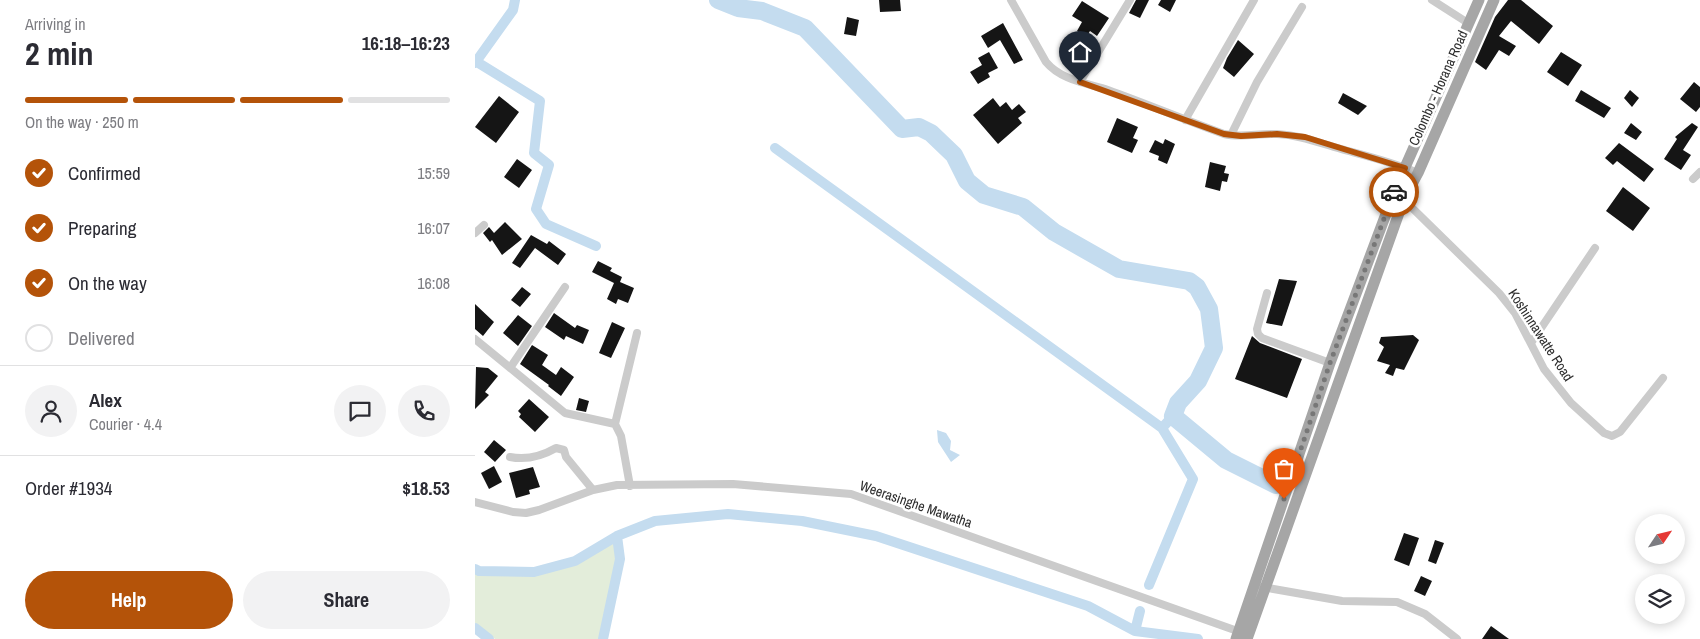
<!DOCTYPE html>
<meta charset="utf-8">
<style>
:root{--surface:#fff;--page:#f2f2f3;--text:#2b2b33;--muted:#7c7c81;--line:#e1e1e2;--accent:#b45309}
body{margin:0;font-family:"Archivo Narrow",sans-serif;background:var(--page);color:var(--text);height:100vh;display:flex;flex-direction:column;font-size:19px;white-space:nowrap}
*{box-sizing:border-box;margin:0}
p{font-size:16px;color:var(--muted)}
.icon{flex:none;width:28px;height:28px;fill:none;stroke:currentColor;stroke-width:2;stroke-linecap:round;stroke-linejoin:round}
.map{position:relative;flex:1;overflow:hidden}
.panel{display:flex;flex-direction:column;background:var(--surface);width:475px}
.panel>*{flex:none}
.needle{width:32px;rotate:55deg}
.fabs{position:absolute;left:1160px;top:514px;display:grid;gap:10px}
.fabs a{display:grid;place-items:center;width:50px;height:50px;border-radius:50%;background:var(--surface);box-shadow:0 2px 12px #0003;font-size:25px}
.pin{position:absolute;display:grid;place-items:center;width:42px;height:42px;color:#fff;margin:-51px -21px;border-radius:50% 50% 50% 0;rotate:-45deg;box-shadow:0 0 5px #0007}
.pin .icon{rotate:45deg}
.courier{position:absolute;display:grid;place-items:center;width:50px;height:50px;margin:-25px;border:4px solid #b45309;border-radius:50%;background:#fff;color:#222;box-shadow:0 1px 6px #0007}
.summary em{font-style:normal;font-weight:700}
.summary div{display:flex;flex-direction:column-reverse}
.summary{display:flex;align-items:center;justify-content:space-between;height:85px;padding:0 25px}
h1{font-size:32px;font-weight:700;line-height:38px}
.bar{display:grid;grid-template-columns:repeat(4,1fr);gap:8px 5px;align-content:center;height:60px;padding:0 25px}
.bar i{height:6px;border-radius:4px;background:var(--line)}
.bar .active{background:var(--accent)}
.bar p{grid-column:span 4}
.line{display:flex;align-items:center;gap:12px;padding:0 25px;border-top:1px solid var(--line)}
.line div{flex:1}
.round{display:grid;place-items:center;flex:none;width:52px;height:52px;border-radius:26px;background:var(--page)}
ol{padding:0 25px;list-style:none}
li{display:flex;align-items:center;gap:15px;height:55px}
li p{margin-inline-start:auto}
li .icon{padding:5px;border-radius:50%;background:var(--accent);color:#fff;stroke-width:4}
li:last-child{color:var(--muted)}
li i{width:28px;height:28px;border:2px solid var(--line);border-radius:50%}
.button{display:flex;gap:10px;margin-top:auto;padding:10px 25px}
.button a{flex:1;height:58px;border-radius:30px;background:var(--accent);color:#fff;font-size:20px;font-weight:700;line-height:58px;text-align:center}
.button a+a{background:var(--page);color:var(--text)}
main{display:flex;flex:1;min-height:0}
.map>svg:first-child{display:block}
</style>
<main>
<section class="panel">
<div class="summary"><div><h1>2 min</h1><p>Arriving in</p></div><em>16:18–16:23</em></div>
<div class="bar"><i class="active"></i><i class="active"></i><i class="active"></i><i></i><p>On the way · 250 m</p></div>
<ol>
<li><svg class="icon" aria-label="check" viewBox="0 0 24 24"><path d="M5 12l5 5 9-10"/></svg>Confirmed<p>15:59</p></li>
<li><svg class="icon" aria-label="check" viewBox="0 0 24 24"><path d="M5 12l5 5 9-10"/></svg>Preparing<p>16:07</p></li>
<li><svg class="icon" aria-label="check" viewBox="0 0 24 24"><path d="M5 12l5 5 9-10"/></svg>On the way<p>16:08</p></li>
<li><i></i>Delivered</li>
</ol>
<div class="line" style="height:90px"><a class="round"><svg class="icon" aria-label="person" viewBox="0 0 24 24"><circle cx="12" cy="8" r="4"/><path d="M4 21q1-7 8-7t8 7"/></svg></a><div><b>Alex</b><p>Courier · 4.4</p></div><a class="round"><svg class="icon" aria-label="chat" viewBox="0 0 24 24"><path d="M4 5h16v11H9l-5 4z"/></svg></a><a class="round"><svg class="icon" aria-label="phone" viewBox="0 0 24 24"><path d="M5 4h4l2 5-3 2q2 4 5 5l2-3 5 2v4C11 20 4 13 5 4z"/></svg></a></div>
<div class="line" style="height:65px"><div>Order #1934</div><b>$18.53</b></div>
<div class="button"><a>Help</a><a>Share</a></div>
</section>
<div class="map">
<svg width="1225" height="639" viewBox="0 0 1225 639">
<rect width="100%" height="100%" fill="#fff"/>
<!-- green -->
<path fill="#e3edda" d="M 140,541 L 141,561 L 124,639 L 20,639 L 0,623 L 0,573 L 5,574 L 59,575 L 99,565 Z"/>
<!-- water -->
<path fill="#c4dcef" d="M 462,430 L 471,433 L 476,441 L 475,450 L 485,455 L 476,462 L 463,442 Z"/>
<g fill="none" stroke-linecap="round" stroke-linejoin="round">
<!-- canal -->
<path stroke="#c4dcef" stroke-width="10" d="M 2,62 L 65,101 L 59,153 L 74,165 L 61,209 L 71,224 L 121,246
M 0,63 L 38,10 L 40,0
M 300,148 L 687,428 L 698,416
M 0,569 L 4,571 L 59,572 L 100,561 L 142,536 L 180,521 L 253,514 L 327,521 L 401,536 L 613,606 L 660,631 L 723,639
M 674,585 L 718,479 L 687,428
M 0,628 L 14,639
M 660,631 L 665,611
M 128,639 L 145,559 L 142,536"/>
<!-- river -->
<path stroke="#c4dcef" stroke-width="18" d="M 243,0 L 263,8 L 287,11 L 330,28 L 427,129 L 444,127 L 456,133 L 479,155 L 492,181 L 509,195 L 548,207 L 579,232 L 644,269 L 714,281 L 722,287 L 734,309 L 739,348 L 723,381 L 703,403 L 698,416 L 751,460 L 801,485"/>
</g>
<!-- building -->
<path fill="#151515" d="M 404,0 L 425,0 L 426,11 L 405,12 Z
M 661,0 L 674,0 L 665,18 L 654,13 Z
M 686,0 L 701,0 L 695,12 L 683,5 Z
M 1033,0 L 1046,0 L 1078,26 L 1064,44 L 1036,21 L 1024,36 L 1041,46 L 1034,56 L 1024,50 L 1011,70 L 1000,62 L 1020,17 Z
M 607,1 L 634,18 L 622,36 L 615,31 L 611,37 L 602,31 L 607,22 L 597,16 Z
M 372,17 L 384,20 L 381,36 L 369,34 Z
M 528,23 L 548,60 L 539,64 L 525,40 L 513,48 L 506,36 Z
M 763,40 L 779,54 L 759,77 L 748,68 L 752,58 Z
M 514,52 L 523,68 L 513,73 L 515,77 L 503,84 L 495,72 L 507,65 L 503,58 Z
M 1086,52 L 1107,65 L 1093,86 L 1072,72 Z
M 1219,82 L 1225,87 L 1225,107 L 1221,112 L 1205,99 Z
M 1106,90 L 1136,108 L 1129,118 L 1100,101 Z
M 1155,90 L 1164,98 L 1157,107 L 1149,98 Z
M 868,93 L 892,106 L 883,115 L 863,103 Z
M 24,96 L 44,112 L 21,143 L 0,127 Z
M 518,98 L 525,107 L 531,102 L 537,110 L 544,104 L 551,112 L 543,118 L 547,123 L 523,144 L 498,115 Z
M 642,118 L 663,127 L 658,138 L 663,140 L 657,153 L 632,142 Z
M 1156,123 L 1167,132 L 1161,140 L 1149,133 Z
M 1217,123 L 1223,127 L 1208,150 L 1216,155 L 1206,170 L 1189,159 L 1202,139 L 1200,137 Z
M 690,139 L 700,144 L 692,164 L 683,160 L 684,156 L 674,152 L 680,140 L 688,144 Z
M 1144,143 L 1179,169 L 1169,182 L 1142,161 L 1138,165 L 1130,158 Z
M 42,159 L 57,170 L 44,188 L 29,177 Z
M 735,162 L 751,166 L 749,173 L 754,174 L 752,182 L 747,181 L 745,191 L 730,187 Z
M 1148,187 L 1175,208 L 1158,231 L 1131,211 Z
M 30,222 L 47,239 L 27,255 L 17,240 L 15,242 L 8,233 L 14,227 L 19,233 Z
M 56,235 L 72,244 L 74,241 L 91,254 L 83,265 L 60,248 L 45,268 L 37,263 Z
M 123,261 L 137,268 L 135,271 L 147,277 L 145,282 L 159,288 L 153,303 L 143,299 L 141,304 L 132,299 L 139,283 L 117,272 Z
M 804,279 L 822,281 L 807,326 L 791,323 Z
M 47,287 L 56,294 L 45,307 L 36,300 Z
M 0,304 L 19,322 L 8,336 L 0,329 Z
M 79,313 L 100,328 L 102,325 L 114,330 L 108,344 L 91,336 L 89,340 L 70,327 Z
M 43,315 L 57,326 L 43,346 L 28,333 Z
M 137,322 L 150,328 L 136,358 L 124,353 Z
M 938,335 L 944,340 L 929,370 L 921,368 L 918,376 L 910,373 L 915,365 L 902,361 L 909,347 L 904,343 L 906,337 Z
M 777,336 L 785,343 L 827,359 L 812,398 L 760,379 Z
M 57,345 L 73,355 L 67,365 L 81,375 L 86,367 L 99,377 L 86,396 L 73,386 L 74,385 L 45,364 Z
M 1,367 L 13,368 L 23,376 L 10,392 L 14,395 L 0,409 Z
M 104,398 L 114,401 L 111,412 L 101,410 Z
M 54,399 L 74,417 L 60,432 L 44,417 L 46,414 L 43,411 Z
M 19,440 L 31,450 L 20,462 L 9,452 Z
M 19,466 L 27,482 L 14,489 L 6,473 Z
M 58,467 L 65,487 L 54,490 L 55,494 L 41,498 L 34,473 Z
M 929,533 L 944,538 L 934,566 L 919,560 Z
M 960,540 L 969,543 L 961,564 L 953,561 Z
M 946,576 L 957,581 L 950,596 L 939,591 Z
M 1016,626 L 1034,639 L 1007,639 Z"/>
<g fill="none" stroke-linecap="round" stroke-linejoin="round">
<!-- street -->
<path stroke="#cbcbcb" stroke-width="8" d="M 536,0 L 571,62 C 586,80 611,83 633,90 C 672,104 710,120 749,134 C 767,138 784,133 802,134 C 825,135 844,143 866,149 C 892,156 918,162 943,173
M 957,0 L 993,23
M 605,82 L 655,0
M 710,120 L 779,0
M 756,135 L 782,82 L 827,7
M 1218,179 L 1225,172
M 926,197 L 1024,293 L 1040,313 L 1069,369 L 1096,403 L 1129,433 L 1137,436 L 1145,432 L 1188,378
M 0,233 L 9,225
M 792,293 L 782,329 L 783,334 L 787,338 L 855,363
M 0,339 L 90,413 L 140,424
M 1056,343 L 1120,248
M 35,368 L 90,287
M 35,457 C 50,460 67,456 81,448 L 89,450 L 91,457 L 118,490
M 155,486 L 146,436 L 140,424 L 162,333
M 0,502 L 38,512 L 51,513 L 64,510 L 118,490 L 142,485 L 258,484 L 376,494 L 768,633
M 787,587 L 867,601 L 922,602 L 950,614 L 982,639"/>
<!-- primary -->
<path stroke="#a6a6a6" stroke-width="11" d="M 761,639 L 855,363 L 920,190 L 1004,0
M 772,639 L 929,199 L 943,173 L 1019,0"/>
</g>
<g fill="none" stroke-linecap="round" stroke-linejoin="round">
<!-- done -->
<path stroke="#777" stroke-width="5" stroke-dasharray="0 9" d="M 809,499 L 855,363 L 919,192"/>
<!-- route -->
<path stroke="#b45309" stroke-width="6" d="M 605,82 L 749,134 L 766,136 L 802,134 L 830,137 L 930,168 L 919,192"/>
</g>
<g text-anchor="middle" dominant-baseline="central" stroke-width="5" stroke-linejoin="round" paint-order="stroke">
<!-- street labels -->
<g font-size="14" fill="#2e2e2e" stroke="#fff">
<text transform="translate(963 88) rotate(-66)">Colombo - Horana Road</text>
<text transform="translate(1066 335) rotate(57)">Koshinnawatte Road</text>
<text transform="translate(441 504) rotate(19)">Weerasinghe Mawatha</text>
</g>
</g>
</svg>
<div class="fabs">
<a><svg class="needle" viewBox="-14 -14 28 28"><path d="M0-13l5 13h-10z" fill="#e53935"/><path d="M0 13l5-13h-10z" fill="#7c7c81"/></svg></a>
<a><svg class="icon" aria-label="layers" viewBox="0 0 24 24"><path d="M12 4l9 5-9 5-9-5zM3 14l9 5 9-5"/></svg></a>
</div>
<div class="pin" style="left:809px;top:499px;background:#ea580c"><svg class="icon" aria-label="bag" viewBox="0 0 24 24"><path d="M5 8h14l-1 12H6zM9 8a3 3 0 0 1 6 0"/></svg></div>
<div class="pin" style="left:605px;top:82px;background:#1f2937"><svg class="icon" aria-label="home" viewBox="0 0 24 24"><path d="M3 11l9-7 9 7M6 9v11h12V9"/></svg></div>
<div class="courier" style="left:919px;top:192px"><svg class="icon" aria-label="car" viewBox="0 0 24 24"><path d="M5 17H2v-5l4-1 3-4h7l3 4 3 1v5h-3M9 17h6M6 11h13"/><circle cx="7" cy="17" r="2"/><circle cx="17" cy="17" r="2"/></svg></div>
</div>
</main>
